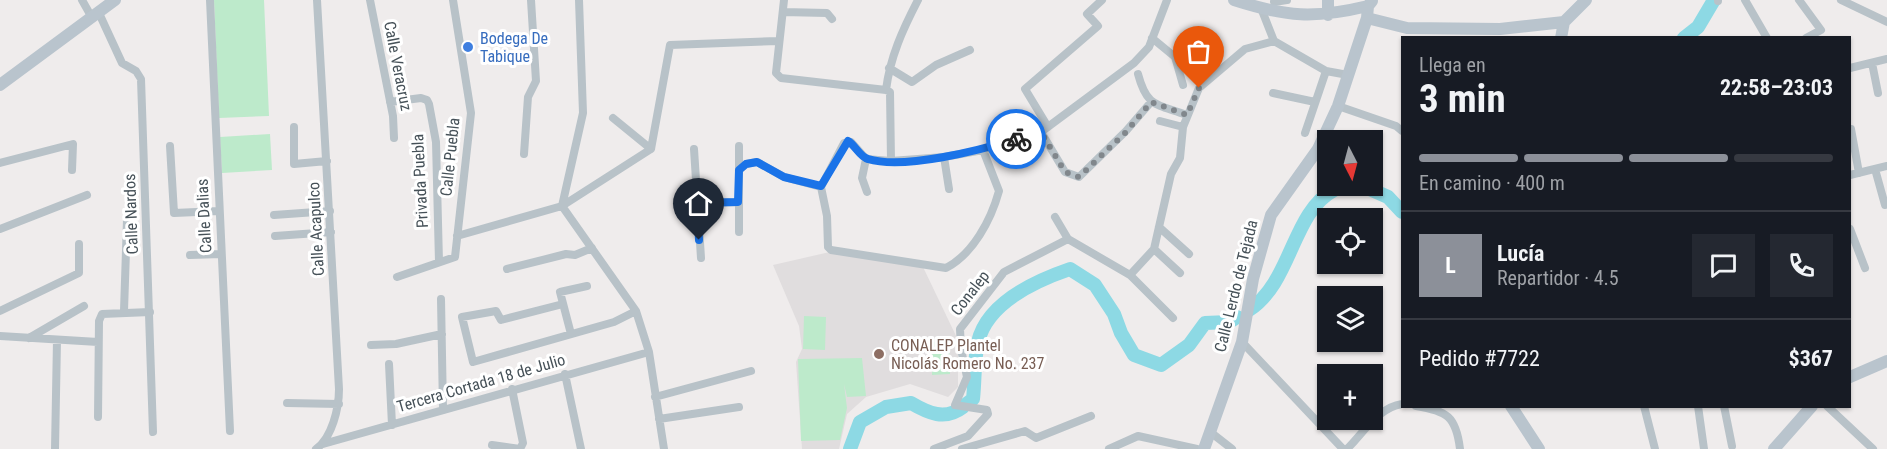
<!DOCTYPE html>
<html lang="es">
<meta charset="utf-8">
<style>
:root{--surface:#171b24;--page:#242831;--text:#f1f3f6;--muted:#9ea1a6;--line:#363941;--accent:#8c9099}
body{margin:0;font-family:"Roboto Condensed",sans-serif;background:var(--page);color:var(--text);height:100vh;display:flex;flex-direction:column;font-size:22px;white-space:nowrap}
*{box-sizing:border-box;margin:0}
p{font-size:20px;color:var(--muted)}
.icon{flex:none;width:33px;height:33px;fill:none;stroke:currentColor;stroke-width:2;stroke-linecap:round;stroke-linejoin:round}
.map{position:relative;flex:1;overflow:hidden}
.panel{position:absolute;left:1401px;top:36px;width:450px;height:372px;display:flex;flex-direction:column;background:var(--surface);border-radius:0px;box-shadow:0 2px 4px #0004}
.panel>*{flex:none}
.needle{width:39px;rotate:174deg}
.buttons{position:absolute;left:1317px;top:130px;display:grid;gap:12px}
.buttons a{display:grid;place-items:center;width:66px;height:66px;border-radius:0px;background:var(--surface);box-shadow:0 2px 4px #0004;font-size:30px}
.pin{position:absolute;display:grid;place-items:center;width:51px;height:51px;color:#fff;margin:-62px -26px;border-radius:50% 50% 50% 0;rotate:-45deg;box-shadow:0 0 6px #0007}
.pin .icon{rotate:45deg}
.courier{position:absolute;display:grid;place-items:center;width:60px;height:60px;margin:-30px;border:4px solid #1a73e8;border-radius:50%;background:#fff;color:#222;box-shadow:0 2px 8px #0007}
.summary em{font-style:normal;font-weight:700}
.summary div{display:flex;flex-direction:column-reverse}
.summary{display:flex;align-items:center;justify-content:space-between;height:102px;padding:0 18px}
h1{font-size:39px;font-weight:700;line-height:45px}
.bar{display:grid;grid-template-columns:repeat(4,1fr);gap:9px 6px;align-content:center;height:72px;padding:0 18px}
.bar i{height:8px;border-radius:4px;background:var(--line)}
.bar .on{background:var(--accent)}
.bar p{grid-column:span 4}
.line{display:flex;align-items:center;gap:15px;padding:0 18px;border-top:2px solid var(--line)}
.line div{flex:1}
.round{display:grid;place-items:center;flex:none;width:63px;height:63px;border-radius:0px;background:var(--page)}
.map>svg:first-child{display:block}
</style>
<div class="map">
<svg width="1887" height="449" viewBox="0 0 1887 449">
<rect width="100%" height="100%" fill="#efecec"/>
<!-- education -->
<path fill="#e0ddde" d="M 834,251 L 923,267 L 958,340 L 958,387 L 948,397 L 910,384 L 866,397 L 847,414 L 839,449 L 802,449 L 796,362 L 802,349 L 799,326 L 773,265 Z"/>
<!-- green -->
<path fill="#bdeacb" d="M 214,0 L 264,0 L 269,116 L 219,118 Z
M 270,134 L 272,170 L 222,173 L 220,137 Z
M 804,316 L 826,317 L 825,350 L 803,349 Z
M 932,342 L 949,342 L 950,374 L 932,375 Z
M 862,358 L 866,396 L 847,397 L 844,384 L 847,408 L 840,440 L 801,441 L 798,359 Z"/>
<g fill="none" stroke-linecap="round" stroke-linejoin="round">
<!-- river -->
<path stroke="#8dd9e4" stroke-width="14" d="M 1684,38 L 1698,27 L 1714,0
M 1363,186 L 1388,197 L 1402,212
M 1249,310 C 1292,282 1292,212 1334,190 C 1342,186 1354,187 1362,186
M 965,405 L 973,399 C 975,381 974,360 978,342 C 987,303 1035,281 1070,269 L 1095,285 L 1114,314 L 1121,333 L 1134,355 L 1161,365 L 1189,345 L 1205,323 L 1229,322 L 1237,317
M 850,449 L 860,422 L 886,407 L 911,403 C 928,413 945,421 963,407"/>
<!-- street -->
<path stroke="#b8c2c8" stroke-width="8" d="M 82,0 L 91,16
M 210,0 L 230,431
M 370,0 L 393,116 L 394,138
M 579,0 L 583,113 L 562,206 L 636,311 L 649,352 L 664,449
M 784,0 L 776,73 L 781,78 L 886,90
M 1718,0 L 1718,1
M 1745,0 L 1767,38
M 1799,0 L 1821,30 L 1806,38
M 1841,0 L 1887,22
M 1274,2 L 1287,0
M 1261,8 L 1274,41 L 1326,71 L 1348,75
M 98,11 L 122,63 L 136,71 L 141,79 L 153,432
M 783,12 L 827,13 L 832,19
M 1152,38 L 1175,57 L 1183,85
M 1872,63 L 1878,93
M 889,68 L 912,82 L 936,65 L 970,50
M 1850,68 L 1887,59
M 1138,74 C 1147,108 1157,104 1187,115
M 1273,93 L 1315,102
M 390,102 L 421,98 L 427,100 L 429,104 L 436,142 L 439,262
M 1338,106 L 1396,126 L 1402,131
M 613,118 L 651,149
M 1160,121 L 1183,127
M 294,127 L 294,164 L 327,161
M 1048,127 L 1025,89 L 1098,26 L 1087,14 L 1102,0
M 1851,129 L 1859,173
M 1041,132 L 1065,172 L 1079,177 L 1126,131 L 1151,102
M 1305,133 L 1326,71
M 170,146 L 174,213 L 219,211
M 739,146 L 739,232
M 694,149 L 701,258
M 983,150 L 999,191 C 991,220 973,254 946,268 L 831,250 L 828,247 L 827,216 L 821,187 L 844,143 L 851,142 L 866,159 L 891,161 L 944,157 L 983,150 L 1041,132 L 1134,63 L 1149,47 L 1167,0
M 524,154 L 528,97 L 536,81 L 531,0
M 944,157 L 949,189
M 866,159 L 862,178 L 867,192
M 891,161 L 890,92 L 886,90 C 890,57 903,29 918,0
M 0,163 L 73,144 L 72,170
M 1875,169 L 1885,205
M 739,170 L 746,164 L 757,162 L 784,177 L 821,187
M 1850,175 L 1887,166
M 697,203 L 738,202
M 274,215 L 330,211
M 1055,217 L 1068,239 L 1130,275 L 1173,318
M 1159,227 L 1189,254
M 0,229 L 87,195
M 1850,229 L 1865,268
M 275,236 L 331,232
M 457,236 L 562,206 L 651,149 L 670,45 L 778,41
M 1154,249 L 1180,273
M 190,255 L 221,254
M 507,269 L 566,254 L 575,255 L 592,248
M 1130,275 L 1154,249 L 1171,174 L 1180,158 L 1183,127 L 1199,88 L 1245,49 L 1274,41
M 397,277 L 455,257 L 471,113 L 453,0
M 441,299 L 443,410
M 563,304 L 501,320 L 496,311 L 462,317 L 473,362 L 614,322 L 636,311
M 0,311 L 79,273 L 79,244
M 124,311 L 127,220
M 571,334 L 560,292 L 587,286
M 0,336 L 98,342
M 29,338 L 84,306
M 1242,342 L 1343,449
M 371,345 L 396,344 L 442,334
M 389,364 L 392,425
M 565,374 L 581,449
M 512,389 L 523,443 L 520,449
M 655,397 L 751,371
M 287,403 L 339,404
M 1416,406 C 1447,411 1456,416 1460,449
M 1644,406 L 1655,449
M 1698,406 L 1704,449
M 1724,406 L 1732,446
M 1827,406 L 1873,449
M 98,417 L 99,321 L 102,314 L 150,312
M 659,419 L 739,407
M 1209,431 L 1232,449
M 323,444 L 649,352
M 492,445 L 520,449
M 55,449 L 57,340
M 316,449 C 332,438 339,408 339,389 L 317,0
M 934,449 L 968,436 L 988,414 L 987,410 L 955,405 L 967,377 L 961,349 L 960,329 L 1004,272 L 1068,239
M 962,449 L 1025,431 L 1036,438 L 1091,416
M 1109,449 L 1138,436 L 1197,449
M 1347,449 C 1363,433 1379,407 1402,404"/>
<!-- secondary -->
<path stroke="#b9c4cd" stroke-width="12" d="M 1234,0 C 1287,17 1314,19 1368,6 L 1372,1
M 1328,0 L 1328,15
M 1367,18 L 1407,28 L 1500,29 L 1564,22
M 1561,38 L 1564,22 L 1586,0
M 0,85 L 115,0
M 1850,377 L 1887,361
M 1511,406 L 1539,449
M 1204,449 L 1242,342 L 1253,279 L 1271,215 L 1318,149 L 1338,106 L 1367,18 L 1368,6
M 1774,449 L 1812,406"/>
</g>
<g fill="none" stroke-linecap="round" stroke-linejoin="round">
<!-- done -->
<path stroke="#81878c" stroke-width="6" stroke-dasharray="0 10.8" d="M 1016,139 L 1041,132 L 1065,172 L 1079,177 L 1126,132 L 1151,102 L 1187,115 L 1199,88"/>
<!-- route -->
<path stroke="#1a73e8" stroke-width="8" d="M 699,240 L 697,203 L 738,202 L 739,170 L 746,164 L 757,162 L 784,177 L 821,186 L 848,141 C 855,145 860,157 868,159 C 904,170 981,150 1016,139"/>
</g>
<!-- markers -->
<circle fill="#3f7fe0" stroke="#fff" stroke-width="2" cx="468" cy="47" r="6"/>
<circle fill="#8d6e63" stroke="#fff" stroke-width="2" cx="879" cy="354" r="6"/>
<g text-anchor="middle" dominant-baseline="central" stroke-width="6" stroke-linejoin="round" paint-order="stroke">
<!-- shop labels -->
<g font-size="16" fill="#366cbe" stroke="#fff" text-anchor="start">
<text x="480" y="38">Bodega De<tspan x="480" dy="18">Tabique</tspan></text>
</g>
<!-- street labels -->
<g font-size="16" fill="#465158" stroke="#fff">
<text transform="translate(398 66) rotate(79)">Calle Veracruz</text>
<text transform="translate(450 157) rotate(-84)">Calle Puebla</text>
<text transform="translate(420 181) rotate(-93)">Privada Puebla</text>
<text transform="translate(131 214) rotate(-92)">Calle Nardos</text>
<text transform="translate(204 216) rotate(-93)">Calle Dalias</text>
<text transform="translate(316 229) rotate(-93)">Calle Acapulco</text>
<text transform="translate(1236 286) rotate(-76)">Calle Lerdo de Tejada</text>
<text transform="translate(970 293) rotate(-52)">Conalep</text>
<text transform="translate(481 383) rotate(-16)">Tercera Cortada 18 de Julio</text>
</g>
<!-- education labels -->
<g font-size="16" fill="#785e54" stroke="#fff" text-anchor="start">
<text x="891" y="345">CONALEP Plantel<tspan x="891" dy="18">Nicolás Romero No. 237</tspan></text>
</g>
</g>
</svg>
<div class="buttons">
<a><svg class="needle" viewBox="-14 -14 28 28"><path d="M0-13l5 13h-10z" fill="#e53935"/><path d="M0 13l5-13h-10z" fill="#9ea1a6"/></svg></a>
<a><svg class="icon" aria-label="locate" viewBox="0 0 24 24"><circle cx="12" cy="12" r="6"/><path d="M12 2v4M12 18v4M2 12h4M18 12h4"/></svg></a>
<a><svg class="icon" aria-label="layers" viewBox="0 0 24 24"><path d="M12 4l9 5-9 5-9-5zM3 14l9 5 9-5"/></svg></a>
<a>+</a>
</div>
<div class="pin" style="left:1199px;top:88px;background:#ea580c"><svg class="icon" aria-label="bag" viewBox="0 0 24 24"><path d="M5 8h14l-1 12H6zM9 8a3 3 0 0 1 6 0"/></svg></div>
<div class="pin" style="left:699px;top:240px;background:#1f2937"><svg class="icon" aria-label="home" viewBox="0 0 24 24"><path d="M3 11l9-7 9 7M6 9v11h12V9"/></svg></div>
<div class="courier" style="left:1016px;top:139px"><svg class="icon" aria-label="bike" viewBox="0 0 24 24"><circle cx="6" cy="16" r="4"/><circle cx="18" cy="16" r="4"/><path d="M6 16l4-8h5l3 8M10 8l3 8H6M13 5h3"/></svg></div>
<section class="panel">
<div class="summary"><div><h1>3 min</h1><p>Llega en</p></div><em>22:58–23:03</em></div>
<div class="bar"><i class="on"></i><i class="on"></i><i class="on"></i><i></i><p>En camino · 400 m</p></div>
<div class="line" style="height:108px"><b class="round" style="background:var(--accent);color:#fff">L</b><div><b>Lucía</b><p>Repartidor · 4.5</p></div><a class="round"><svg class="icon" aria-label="chat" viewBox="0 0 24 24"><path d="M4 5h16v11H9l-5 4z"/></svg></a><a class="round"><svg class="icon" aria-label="phone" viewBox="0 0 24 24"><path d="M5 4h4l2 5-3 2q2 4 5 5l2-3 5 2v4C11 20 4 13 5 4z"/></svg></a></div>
<div class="line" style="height:78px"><div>Pedido #7722</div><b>$367</b></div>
</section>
</div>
